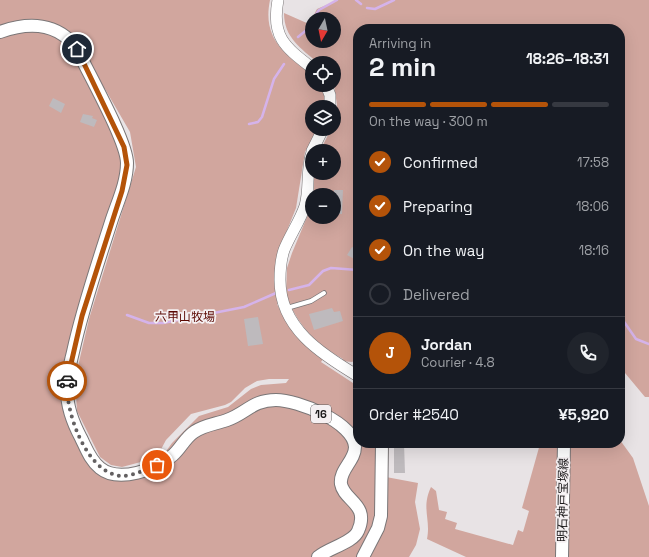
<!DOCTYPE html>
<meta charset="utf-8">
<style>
:root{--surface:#171b24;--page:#20242c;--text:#f1f3f6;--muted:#9ea1a6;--line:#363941;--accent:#b45309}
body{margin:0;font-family:"Space Grotesk","Noto Sans JP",sans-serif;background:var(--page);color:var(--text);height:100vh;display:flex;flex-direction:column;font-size:15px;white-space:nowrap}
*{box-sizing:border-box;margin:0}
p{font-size:13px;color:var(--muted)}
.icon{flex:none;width:22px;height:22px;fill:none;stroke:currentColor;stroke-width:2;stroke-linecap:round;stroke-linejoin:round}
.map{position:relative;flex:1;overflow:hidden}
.sheet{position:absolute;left:353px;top:24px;width:272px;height:424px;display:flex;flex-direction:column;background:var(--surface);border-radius:16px;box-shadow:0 4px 16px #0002}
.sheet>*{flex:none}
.needle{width:26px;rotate:189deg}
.tools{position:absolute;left:305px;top:12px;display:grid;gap:8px}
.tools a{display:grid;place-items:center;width:36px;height:36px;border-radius:50%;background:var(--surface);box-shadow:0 4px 16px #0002;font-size:20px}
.pin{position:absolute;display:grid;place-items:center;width:34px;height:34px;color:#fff;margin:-17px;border:2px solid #fff;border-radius:50%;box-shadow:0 1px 4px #0007}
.courier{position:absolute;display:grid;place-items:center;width:40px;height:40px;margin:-20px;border:3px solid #b45309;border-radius:50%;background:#fff;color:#222;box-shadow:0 1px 5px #0007}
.overview em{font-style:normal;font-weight:700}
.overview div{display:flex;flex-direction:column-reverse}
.overview{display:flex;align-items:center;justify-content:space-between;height:68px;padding:0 16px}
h1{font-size:26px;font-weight:700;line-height:30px}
.bar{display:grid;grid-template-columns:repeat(4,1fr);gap:6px 4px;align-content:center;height:48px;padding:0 16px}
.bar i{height:5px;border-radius:3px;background:var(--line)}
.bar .selected{background:var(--accent)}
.bar p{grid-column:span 4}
.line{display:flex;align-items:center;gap:10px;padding:0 16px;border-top:1px solid var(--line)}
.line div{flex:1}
.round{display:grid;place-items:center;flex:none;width:42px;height:42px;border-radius:21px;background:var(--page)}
ol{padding:0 16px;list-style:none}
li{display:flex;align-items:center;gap:12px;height:44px}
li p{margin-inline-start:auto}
li .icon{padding:4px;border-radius:50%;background:var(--accent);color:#fff;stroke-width:4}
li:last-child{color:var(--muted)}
li i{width:22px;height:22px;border:2px solid var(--line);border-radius:50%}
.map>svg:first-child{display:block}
</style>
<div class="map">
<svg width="649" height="557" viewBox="0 0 649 557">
<rect width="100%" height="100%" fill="#e8e3e5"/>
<!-- green -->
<path fill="#d1a69e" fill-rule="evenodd" d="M 0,0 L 270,0 C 262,39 285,54 312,75 L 312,85 L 320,85 L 325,98 L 325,107 L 312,107 L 312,129 L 318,129 L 305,152 L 296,208 L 282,243 L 275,280 L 276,297 L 286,294 L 287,268 L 292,253 L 312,205 L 312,217 L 334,217 L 334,195 L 314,195 L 314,176 L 315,173 L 334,173 L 334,151 L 320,151 L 331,129 L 334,129 L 337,105 L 334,85 L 334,63 L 318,63 C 301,48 284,38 284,13 L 309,24 L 317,9 L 338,0 L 649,0 L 649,397 L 645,397 L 620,367 L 620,29 L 358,29 L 358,359 L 352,362 L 342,361 L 343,359 C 318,346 299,327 288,300 L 277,304 C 291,332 300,339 323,359 L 321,362 L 353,383 L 355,381 L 358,383 L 358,443 L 377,443 L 386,477 L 418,483 L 415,502 L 420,529 L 416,545 L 409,557 L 0,557 ZM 312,19 L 334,19 L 334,41 L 312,41 ZM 105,89 L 130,132 L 136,167 L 89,319 L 75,379 L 77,411 L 100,457 L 111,465 L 122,467 L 152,459 L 158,455 L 166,440 L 191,414 L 225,405 L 231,402 L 245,388 L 257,381 L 269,379 L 289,379 L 286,383 L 261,385 L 251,389 L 228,407 L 199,416 L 172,443 L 161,458 L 113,478 L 66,416 L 62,406 L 61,387 L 121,177 L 122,152 L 95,90 Z
M 620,440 L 633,458 L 649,506 L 649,557 L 466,557 L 427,539 C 431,519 421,508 431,487 L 436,491 L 439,510 L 447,512 L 445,519 L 457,523 L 455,529 L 513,545 L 518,530 L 523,532 L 529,511 L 522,508 L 540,444 L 536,443 L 620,443 Z"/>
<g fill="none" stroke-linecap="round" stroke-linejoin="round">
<!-- stream -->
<path stroke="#d5b3ea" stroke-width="2.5" d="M 356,0 L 361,4
M 367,8 L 375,9 L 394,0
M 313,19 L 319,10 L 337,0
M 298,37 L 309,28 L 312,21
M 249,124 L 258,122 L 262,117 L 274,79 L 284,64
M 289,290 L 309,285 L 323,271 L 331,268 L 358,270
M 127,315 L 149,323 L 163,323 L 244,307 L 276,293
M 620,316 L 636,339 L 649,344"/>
</g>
<!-- building -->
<path fill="#bebabd" d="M 53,98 L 65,104 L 61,113 L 49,106 Z
M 83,114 L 93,116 L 92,118 L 97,120 L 94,127 L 80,122 Z
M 334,190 L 343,190 L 342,214 L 334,214 Z
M 352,247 L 358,250 L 358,261 L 347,255 Z
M 332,308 L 334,312 L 340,311 L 343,321 L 314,330 L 309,314 Z
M 258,317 L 263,344 L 248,346 L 244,319 Z
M 394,443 L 404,443 L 405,473 L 394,473 Z"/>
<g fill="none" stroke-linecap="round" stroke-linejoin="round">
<!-- lane casing -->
<g stroke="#7a7677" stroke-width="5.5">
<path id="lane" d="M 287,308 L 311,301 L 324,293"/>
</g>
<!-- secondary casing -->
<g stroke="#7a7677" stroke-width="12">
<path id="secondary" d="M 278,0 C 271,37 285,47 312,68
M 326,85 L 330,95 L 330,107
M 312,151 L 323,129
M 312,152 C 306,169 310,188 305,206 C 300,221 290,235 284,250 C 281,259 280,270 280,280 C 280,328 321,354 358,376"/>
</g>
<!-- primary casing -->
<g stroke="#7a7677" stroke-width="14">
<path id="primary" d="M 0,32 C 28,22 58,22 77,49 C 88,73 127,141 127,163 C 127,182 118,201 112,219 C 98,263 83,306 73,352 C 70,365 66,378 67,391 C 67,408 73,423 81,438 C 86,448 90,460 100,468 C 118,483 157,470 173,455 C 181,448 185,438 194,432 C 204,425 216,424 227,420 C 247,413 252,400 276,400 C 297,400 354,422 355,447 C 355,461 339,470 341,484 C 344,501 370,504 358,531 C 353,543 328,548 318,557
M 363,557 L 378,528 L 381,516 L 382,443
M 562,557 L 564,443"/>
</g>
<!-- lane -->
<use href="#lane" stroke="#fff" stroke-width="4"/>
<!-- secondary -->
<use href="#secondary" stroke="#fff" stroke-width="11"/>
<!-- primary -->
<use href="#primary" stroke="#fff" stroke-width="12"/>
</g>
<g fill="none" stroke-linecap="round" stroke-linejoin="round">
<!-- done -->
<path stroke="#636061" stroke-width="4" stroke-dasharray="0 7.2" d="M 67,381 C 65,411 86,474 122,476 C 133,476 147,469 157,465"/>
<!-- route -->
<path stroke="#b45309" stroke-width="5" d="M 67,381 L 82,316 L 122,191 L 127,165 L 124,147 L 77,49"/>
</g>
<g text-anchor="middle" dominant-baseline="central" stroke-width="3.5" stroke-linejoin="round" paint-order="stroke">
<!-- shield labels -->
<rect fill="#f5f0f2" stroke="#5c5a5b" stroke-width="1" x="311" y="405" width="20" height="18" rx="3"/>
<g font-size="11" font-weight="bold" fill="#1b191a">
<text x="321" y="414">16</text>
</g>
<!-- park labels -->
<g font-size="12" fill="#5a0802" stroke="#f5f0f2">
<text x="185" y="317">六甲山牧場</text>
</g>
<!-- street labels -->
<g font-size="12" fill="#1b191a" stroke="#f5f0f2">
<text transform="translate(563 500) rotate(-89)">明石神戸宝塚線</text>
</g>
</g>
</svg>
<div class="tools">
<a><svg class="needle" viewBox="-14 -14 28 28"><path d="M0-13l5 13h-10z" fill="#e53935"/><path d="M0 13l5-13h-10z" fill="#9ea1a6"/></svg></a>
<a><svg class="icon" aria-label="locate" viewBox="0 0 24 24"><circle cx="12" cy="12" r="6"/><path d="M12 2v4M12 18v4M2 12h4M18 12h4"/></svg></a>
<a><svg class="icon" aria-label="layers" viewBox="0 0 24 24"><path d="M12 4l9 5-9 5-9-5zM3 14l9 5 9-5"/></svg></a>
<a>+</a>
<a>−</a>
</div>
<div class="pin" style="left:157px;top:465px;background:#ea580c"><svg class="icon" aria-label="bag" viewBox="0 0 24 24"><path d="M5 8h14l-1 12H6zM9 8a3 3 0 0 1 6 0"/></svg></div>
<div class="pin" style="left:77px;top:49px;background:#1f2937"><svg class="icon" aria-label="home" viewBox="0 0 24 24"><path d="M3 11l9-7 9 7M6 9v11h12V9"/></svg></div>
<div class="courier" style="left:67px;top:381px"><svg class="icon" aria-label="car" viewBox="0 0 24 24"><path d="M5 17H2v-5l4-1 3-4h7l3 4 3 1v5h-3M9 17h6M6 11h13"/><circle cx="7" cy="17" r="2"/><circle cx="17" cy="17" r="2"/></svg></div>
<section class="sheet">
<div class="overview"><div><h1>2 min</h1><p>Arriving in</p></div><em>18:26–18:31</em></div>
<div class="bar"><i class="selected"></i><i class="selected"></i><i class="selected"></i><i></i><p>On the way · 300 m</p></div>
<ol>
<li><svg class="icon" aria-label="check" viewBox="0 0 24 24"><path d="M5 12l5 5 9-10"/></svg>Confirmed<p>17:58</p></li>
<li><svg class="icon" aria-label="check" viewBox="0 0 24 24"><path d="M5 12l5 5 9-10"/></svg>Preparing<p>18:06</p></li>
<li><svg class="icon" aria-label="check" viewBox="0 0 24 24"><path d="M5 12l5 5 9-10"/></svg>On the way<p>18:16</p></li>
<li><i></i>Delivered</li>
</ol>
<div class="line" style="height:72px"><b class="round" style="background:var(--accent);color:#fff">J</b><div><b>Jordan</b><p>Courier · 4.8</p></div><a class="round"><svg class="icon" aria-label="phone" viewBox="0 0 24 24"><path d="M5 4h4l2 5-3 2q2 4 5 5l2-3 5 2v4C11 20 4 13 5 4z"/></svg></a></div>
<div class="line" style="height:52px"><div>Order #2540</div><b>¥5,920</b></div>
</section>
</div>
